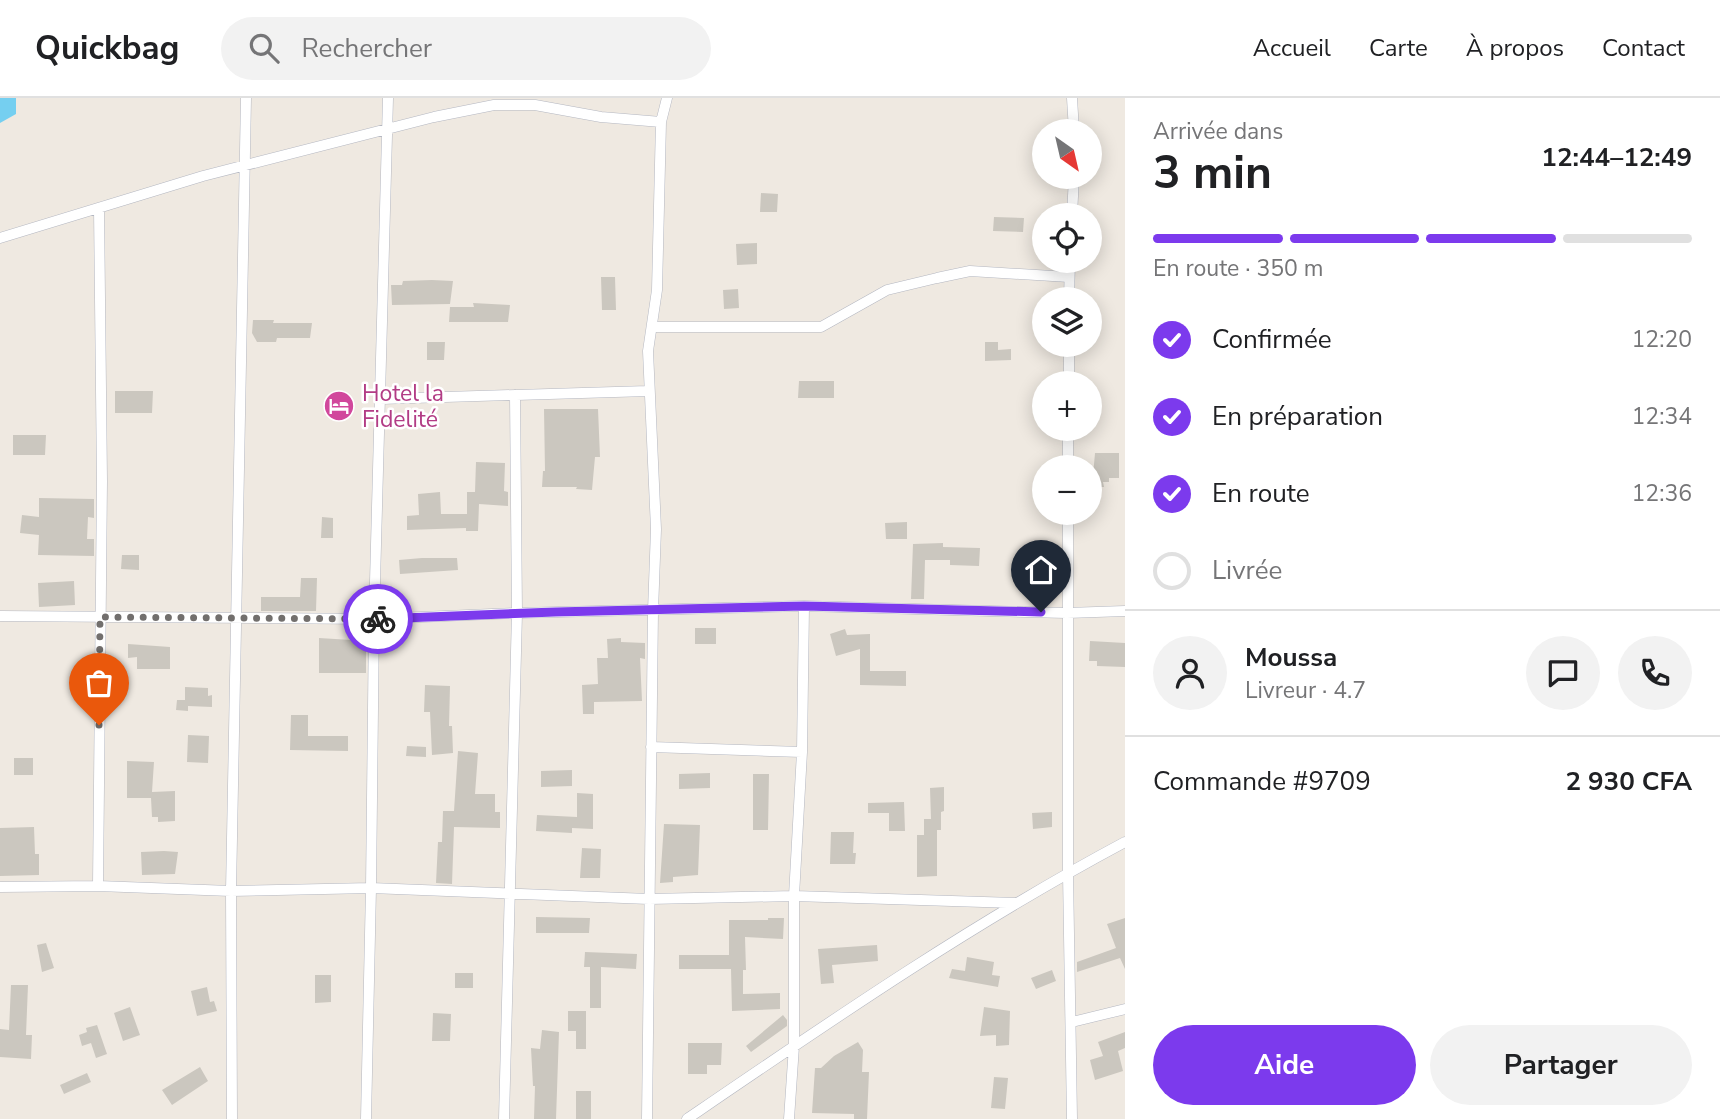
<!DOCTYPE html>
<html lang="fr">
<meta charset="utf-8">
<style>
:root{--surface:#fff;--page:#f2f2f2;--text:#202124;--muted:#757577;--line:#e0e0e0;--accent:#7c3aed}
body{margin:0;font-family:"Nunito Sans",sans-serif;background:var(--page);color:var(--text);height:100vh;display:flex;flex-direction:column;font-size:26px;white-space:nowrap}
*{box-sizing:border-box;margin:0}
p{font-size:23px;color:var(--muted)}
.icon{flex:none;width:38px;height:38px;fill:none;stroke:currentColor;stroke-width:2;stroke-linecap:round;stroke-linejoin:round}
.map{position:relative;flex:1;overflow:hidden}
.side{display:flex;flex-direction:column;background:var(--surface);width:595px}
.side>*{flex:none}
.needle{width:46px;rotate:146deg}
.fabs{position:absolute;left:1032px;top:21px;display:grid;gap:14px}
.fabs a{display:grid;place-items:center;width:70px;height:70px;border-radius:50%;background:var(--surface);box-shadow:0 4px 18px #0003;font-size:35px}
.pin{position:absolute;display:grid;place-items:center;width:60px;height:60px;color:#fff;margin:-72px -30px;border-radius:50% 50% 50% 0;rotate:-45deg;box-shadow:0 0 7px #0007}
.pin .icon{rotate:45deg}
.courier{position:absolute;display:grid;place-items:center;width:70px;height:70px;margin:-35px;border:5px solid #7c3aed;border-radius:50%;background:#fff;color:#222;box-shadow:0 2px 9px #0007}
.head em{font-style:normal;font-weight:700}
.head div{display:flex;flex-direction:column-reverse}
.head{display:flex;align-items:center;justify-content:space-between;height:119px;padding:0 28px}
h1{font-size:46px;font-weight:700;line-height:52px}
.bar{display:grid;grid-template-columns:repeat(4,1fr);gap:10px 7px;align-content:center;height:84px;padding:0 28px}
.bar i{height:9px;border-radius:5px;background:var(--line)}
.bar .active{background:var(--accent)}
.bar p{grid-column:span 4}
.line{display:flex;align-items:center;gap:18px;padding:0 28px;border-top:2px solid var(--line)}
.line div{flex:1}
.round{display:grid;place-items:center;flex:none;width:74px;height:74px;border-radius:37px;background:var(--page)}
ol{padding:0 28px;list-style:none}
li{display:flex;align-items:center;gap:21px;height:77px}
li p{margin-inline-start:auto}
li .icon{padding:7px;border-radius:50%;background:var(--accent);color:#fff;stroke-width:4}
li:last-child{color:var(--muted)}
li i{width:38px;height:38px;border:4px solid var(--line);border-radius:50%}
.action{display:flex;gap:14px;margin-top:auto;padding:14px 28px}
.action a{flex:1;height:80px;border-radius:42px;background:var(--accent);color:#fff;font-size:28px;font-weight:700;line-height:80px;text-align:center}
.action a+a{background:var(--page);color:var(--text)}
header{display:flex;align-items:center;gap:42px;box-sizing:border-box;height:98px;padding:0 35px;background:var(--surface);border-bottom:2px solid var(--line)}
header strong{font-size:33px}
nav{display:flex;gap:38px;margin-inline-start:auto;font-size:24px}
.search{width:490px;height:63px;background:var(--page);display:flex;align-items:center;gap:18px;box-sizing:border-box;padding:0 24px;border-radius:38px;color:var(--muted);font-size:26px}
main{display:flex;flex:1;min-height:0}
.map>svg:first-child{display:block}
</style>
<header>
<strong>Quickbag</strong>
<div class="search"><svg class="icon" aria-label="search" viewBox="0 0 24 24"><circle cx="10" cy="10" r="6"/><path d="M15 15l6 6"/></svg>Rechercher</div>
<nav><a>Accueil</a><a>Carte</a><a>À propos</a><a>Contact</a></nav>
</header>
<main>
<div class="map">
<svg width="1125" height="1021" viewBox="0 0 1125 1021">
<rect width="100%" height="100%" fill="#efe9e1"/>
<!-- water -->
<path fill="#75cff0" d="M 0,0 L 16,0 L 16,16 L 0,25 Z"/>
<!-- building -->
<path fill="#cbc7bf" d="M 761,95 L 778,96 L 777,114 L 760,114 Z
M 994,119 L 1024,120 L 1023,134 L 993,133 Z
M 757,145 L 757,166 L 737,167 L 736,146 Z
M 601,179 L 615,179 L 616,212 L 602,212 Z
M 432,182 L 453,183 L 450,206 L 392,207 L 391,187 L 402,187 L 403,183 Z
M 738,191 L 739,210 L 724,211 L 723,192 Z
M 473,205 L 510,207 L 508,224 L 449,224 L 450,209 L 474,209 Z
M 253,222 L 274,222 L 273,225 L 312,225 L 310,240 L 277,240 L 276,244 L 257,244 L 252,235 Z
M 427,244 L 445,244 L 444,262 L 427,262 Z
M 985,244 L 998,244 L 998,252 L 1011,251 L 1011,262 L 985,263 Z
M 799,283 L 834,283 L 834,300 L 798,300 Z
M 115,293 L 153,293 L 152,315 L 115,315 Z
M 544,311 L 598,311 L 600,359 L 595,359 L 592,392 L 576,391 L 577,389 L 542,389 L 543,373 L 545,373 Z
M 13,337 L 46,337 L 45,357 L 13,357 Z
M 1095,355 L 1119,355 L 1119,380 L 1109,380 L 1109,384 L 1103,384 L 1104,389 L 1092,389 Z
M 476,364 L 505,365 L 504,393 L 508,394 L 508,408 L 479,406 L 478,433 L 466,433 L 466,430 L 407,432 L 407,418 L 419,417 L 418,396 L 440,394 L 441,416 L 467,416 L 467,394 L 475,394 Z
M 39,400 L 94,401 L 94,420 L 88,419 L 87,441 L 94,441 L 94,458 L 38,457 L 39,437 L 20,435 L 22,417 L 39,419 Z
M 322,419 L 333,420 L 333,440 L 321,440 Z
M 907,424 L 907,441 L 886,441 L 885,425 Z
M 943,445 L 943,449 L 980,450 L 979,468 L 950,467 L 950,462 L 925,462 L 924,501 L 911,501 L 913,446 Z
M 122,457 L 139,457 L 139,472 L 121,471 Z
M 422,460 L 457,460 L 458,472 L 400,476 L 399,462 Z
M 301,480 L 317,480 L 316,513 L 261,513 L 261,499 L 300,499 Z
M 74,483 L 75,507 L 39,509 L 38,485 Z
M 695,530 L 716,530 L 716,546 L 695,546 Z
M 845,531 L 847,537 L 870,536 L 870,573 L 906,573 L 906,588 L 860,587 L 860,551 L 836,558 L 830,536 Z
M 319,540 L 351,542 L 351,540 L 366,540 L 366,575 L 319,575 Z
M 621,540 L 621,544 L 645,545 L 645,561 L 640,560 L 642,603 L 594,604 L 594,616 L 583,616 L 582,587 L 598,586 L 597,560 L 608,560 L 607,541 Z
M 1090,543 L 1125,545 L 1125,569 L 1097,568 L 1097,563 L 1089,563 Z
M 128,546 L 170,549 L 170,571 L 137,571 L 137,559 L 128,560 Z
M 425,587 L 450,588 L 449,628 L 452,628 L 453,655 L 432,657 L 430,614 L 424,614 Z
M 185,589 L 208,590 L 208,598 L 212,597 L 212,609 L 188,608 L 188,613 L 176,612 L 177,602 L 185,602 Z
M 291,617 L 308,617 L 308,638 L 348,638 L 348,653 L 290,652 Z
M 188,637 L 209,638 L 208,665 L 187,664 Z
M 407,648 L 426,649 L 426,659 L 406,658 Z
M 458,653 L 478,655 L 475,696 L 495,696 L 495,714 L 500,714 L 500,730 L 454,729 L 452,786 L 436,785 L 438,744 L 442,744 L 443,713 L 454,713 Z
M 14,660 L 33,660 L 33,677 L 14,677 Z
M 127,663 L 154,664 L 152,694 L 175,693 L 175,723 L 158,724 L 158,719 L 152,719 L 151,700 L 127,700 Z
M 572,672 L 572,688 L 541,689 L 541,673 Z
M 710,675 L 710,690 L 679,691 L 679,676 Z
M 753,676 L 769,676 L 768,732 L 753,732 Z
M 944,689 L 944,713 L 941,714 L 941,732 L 937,732 L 937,778 L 917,779 L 917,737 L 924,737 L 924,721 L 931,721 L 930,690 Z
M 577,695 L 593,696 L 593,731 L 572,730 L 572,735 L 536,733 L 537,717 L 577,719 Z
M 904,704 L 905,733 L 889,733 L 889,715 L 868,715 L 868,705 Z
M 1052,714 L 1052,729 L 1033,731 L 1032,715 Z
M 664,726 L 700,727 L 698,777 L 673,779 L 673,784 L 660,785 Z
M 34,729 L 35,756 L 39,756 L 39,777 L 0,778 L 0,730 Z
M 831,734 L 854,734 L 853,755 L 856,755 L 855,766 L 830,766 Z
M 582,750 L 601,751 L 600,780 L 580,780 Z
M 164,753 L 178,754 L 175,776 L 142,777 L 141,754 Z
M 536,819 L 590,820 L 589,835 L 536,835 Z
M 768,820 L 784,820 L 783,841 L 745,839 L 746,872 L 743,872 L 743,896 L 780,895 L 780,911 L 732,913 L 731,871 L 679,871 L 679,857 L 729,857 L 729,822 L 768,822 Z
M 1125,820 L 1125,871 L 1120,860 L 1077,874 L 1077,864 L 1116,850 L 1107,826 Z
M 46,845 L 54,870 L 42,874 L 37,847 Z
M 877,847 L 878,863 L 832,867 L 834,885 L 821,886 L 818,851 Z
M 585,854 L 637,856 L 636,871 L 601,869 L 601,910 L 590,910 L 590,869 L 584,869 Z
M 967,859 L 994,864 L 992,877 L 1000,878 L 998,889 L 949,880 L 952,871 L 965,873 Z
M 1052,872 L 1056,883 L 1036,891 L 1031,880 Z
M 455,875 L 473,875 L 473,890 L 455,890 Z
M 315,877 L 331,877 L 331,904 L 315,905 Z
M 11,887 L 28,887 L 26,937 L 32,937 L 31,961 L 0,959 L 0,931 L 9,932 Z
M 207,889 L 210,904 L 214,903 L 217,913 L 197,918 L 191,893 Z
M 130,909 L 140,937 L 123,943 L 114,915 Z
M 984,909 L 1010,913 L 1009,947 L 996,948 L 996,937 L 980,938 Z
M 568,913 L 586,913 L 586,951 L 576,951 L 576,933 L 568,933 Z
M 433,915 L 451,916 L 450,943 L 432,943 Z
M 783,917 L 787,922 L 787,928 L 751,954 L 746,948 Z
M 97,927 L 107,956 L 96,960 L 91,945 L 82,948 L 79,937 L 87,934 L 86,930 Z
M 542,932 L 559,934 L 556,1021 L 534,1021 L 535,988 L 533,988 L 531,950 L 540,951 Z
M 1125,934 L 1125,950 L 1118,953 L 1123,973 L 1095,982 L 1090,962 L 1103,958 L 1098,944 Z
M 858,944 L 863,952 L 862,974 L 869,974 L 867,1021 L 854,1021 L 854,1016 L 812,1015 L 815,970 L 821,970 L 834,958 Z
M 688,945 L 722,945 L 721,967 L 707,967 L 707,976 L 688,976 Z
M 200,969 L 208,983 L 172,1007 L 162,992 Z
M 87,975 L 91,984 L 64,996 L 60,987 Z
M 994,979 L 1008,980 L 1005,1011 L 991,1010 Z
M 576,993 L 591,993 L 591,1021 L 576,1021 Z"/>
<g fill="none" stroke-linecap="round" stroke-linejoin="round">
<!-- street casing -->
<g stroke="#b4b7c1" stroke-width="11">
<path id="street" d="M 1072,0 L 1074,33
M 1072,117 L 1074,79
M 0,140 L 203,78 L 434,19 L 494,7 L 535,7 L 601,19 L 661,24
M 1069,201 L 1070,163
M 652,229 L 821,229 L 887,192 L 937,180 L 970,173 L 1069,179
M 1069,285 L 1069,247
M 380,301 L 648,293
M 1068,369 L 1068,331
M 1068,415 L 1068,775 L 1072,1021
M 0,518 L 374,521 L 517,515 L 804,508 L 1067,515 L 1125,513
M 651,649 L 802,654
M 98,788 L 102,383 L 99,110
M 0,789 L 98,788 L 231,793 L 371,790 L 649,801 L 794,798 L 1015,805
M 1072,924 L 1125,911
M 232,1021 L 231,793 L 246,0
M 366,1021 L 371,790 L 374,521 L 388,0
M 504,1021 L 517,515 L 515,297
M 647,1021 L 653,513 L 656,431 L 648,253 L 657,192 L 661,24 L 667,0
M 687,1021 C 829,924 973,825 1125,744
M 789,1021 L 794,948 L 794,798 L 802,654 L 804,508"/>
</g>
<!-- street -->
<use href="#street" stroke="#fff" stroke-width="10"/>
</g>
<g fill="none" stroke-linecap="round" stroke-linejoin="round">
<!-- done -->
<path stroke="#726f6d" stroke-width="7" stroke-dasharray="0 12.6" d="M 99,627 L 100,519 L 378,521"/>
<!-- route -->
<path stroke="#7c3aed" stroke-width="9" d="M 378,521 L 555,514 L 804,508 L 1041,514"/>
</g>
<!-- icons -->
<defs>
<g id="hotel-disc" transform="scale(1.575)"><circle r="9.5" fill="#d1479c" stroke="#fff"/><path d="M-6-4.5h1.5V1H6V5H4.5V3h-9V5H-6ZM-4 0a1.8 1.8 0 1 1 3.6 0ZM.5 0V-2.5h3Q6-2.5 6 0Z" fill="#fff"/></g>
</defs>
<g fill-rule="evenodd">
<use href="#hotel-disc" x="339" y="308"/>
</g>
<g text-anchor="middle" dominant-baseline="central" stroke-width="5" stroke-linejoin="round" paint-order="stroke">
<!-- hotel labels -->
<g font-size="23" fill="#b23c85" stroke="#fff" text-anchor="start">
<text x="362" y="295">Hotel la<tspan x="362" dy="26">Fidelité</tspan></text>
</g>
</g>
</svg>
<div class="fabs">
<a><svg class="needle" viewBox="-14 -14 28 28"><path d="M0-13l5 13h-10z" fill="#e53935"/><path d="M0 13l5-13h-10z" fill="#757577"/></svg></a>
<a><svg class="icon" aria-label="locate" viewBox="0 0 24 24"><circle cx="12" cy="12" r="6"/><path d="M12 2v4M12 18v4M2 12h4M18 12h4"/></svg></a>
<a><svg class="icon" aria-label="layers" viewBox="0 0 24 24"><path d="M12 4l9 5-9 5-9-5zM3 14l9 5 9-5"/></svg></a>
<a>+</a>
<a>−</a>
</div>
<div class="pin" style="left:99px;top:627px;background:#ea580c"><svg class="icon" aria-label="bag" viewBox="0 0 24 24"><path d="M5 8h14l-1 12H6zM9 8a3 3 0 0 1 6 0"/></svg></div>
<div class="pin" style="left:1041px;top:514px;background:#1f2937"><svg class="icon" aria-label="home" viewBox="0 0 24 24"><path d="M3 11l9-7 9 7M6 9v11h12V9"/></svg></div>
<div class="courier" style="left:378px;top:521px"><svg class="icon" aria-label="bike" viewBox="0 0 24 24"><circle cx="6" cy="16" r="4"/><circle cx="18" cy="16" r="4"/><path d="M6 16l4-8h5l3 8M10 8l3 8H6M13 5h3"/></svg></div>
</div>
<section class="side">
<div class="head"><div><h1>3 min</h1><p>Arrivée dans</p></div><em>12:44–12:49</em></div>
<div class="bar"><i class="active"></i><i class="active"></i><i class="active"></i><i></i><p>En route · 350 m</p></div>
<ol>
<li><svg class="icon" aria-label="check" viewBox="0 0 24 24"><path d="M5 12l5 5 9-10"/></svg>Confirmée<p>12:20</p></li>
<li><svg class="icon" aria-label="check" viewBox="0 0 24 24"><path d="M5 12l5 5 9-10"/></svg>En préparation<p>12:34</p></li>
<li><svg class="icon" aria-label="check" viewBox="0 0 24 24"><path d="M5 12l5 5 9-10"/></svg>En route<p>12:36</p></li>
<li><i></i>Livrée</li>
</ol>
<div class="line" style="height:126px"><a class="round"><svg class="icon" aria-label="person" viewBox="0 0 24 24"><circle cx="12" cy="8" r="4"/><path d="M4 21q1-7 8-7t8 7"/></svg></a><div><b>Moussa</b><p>Livreur · 4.7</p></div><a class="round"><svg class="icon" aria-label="chat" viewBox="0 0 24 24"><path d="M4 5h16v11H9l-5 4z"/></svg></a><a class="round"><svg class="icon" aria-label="phone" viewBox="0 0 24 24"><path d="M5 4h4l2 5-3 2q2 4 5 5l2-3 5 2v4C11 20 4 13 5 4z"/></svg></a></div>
<div class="line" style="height:91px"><div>Commande #9709</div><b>2 930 CFA</b></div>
<div class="action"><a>Aide</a><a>Partager</a></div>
</section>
</main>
